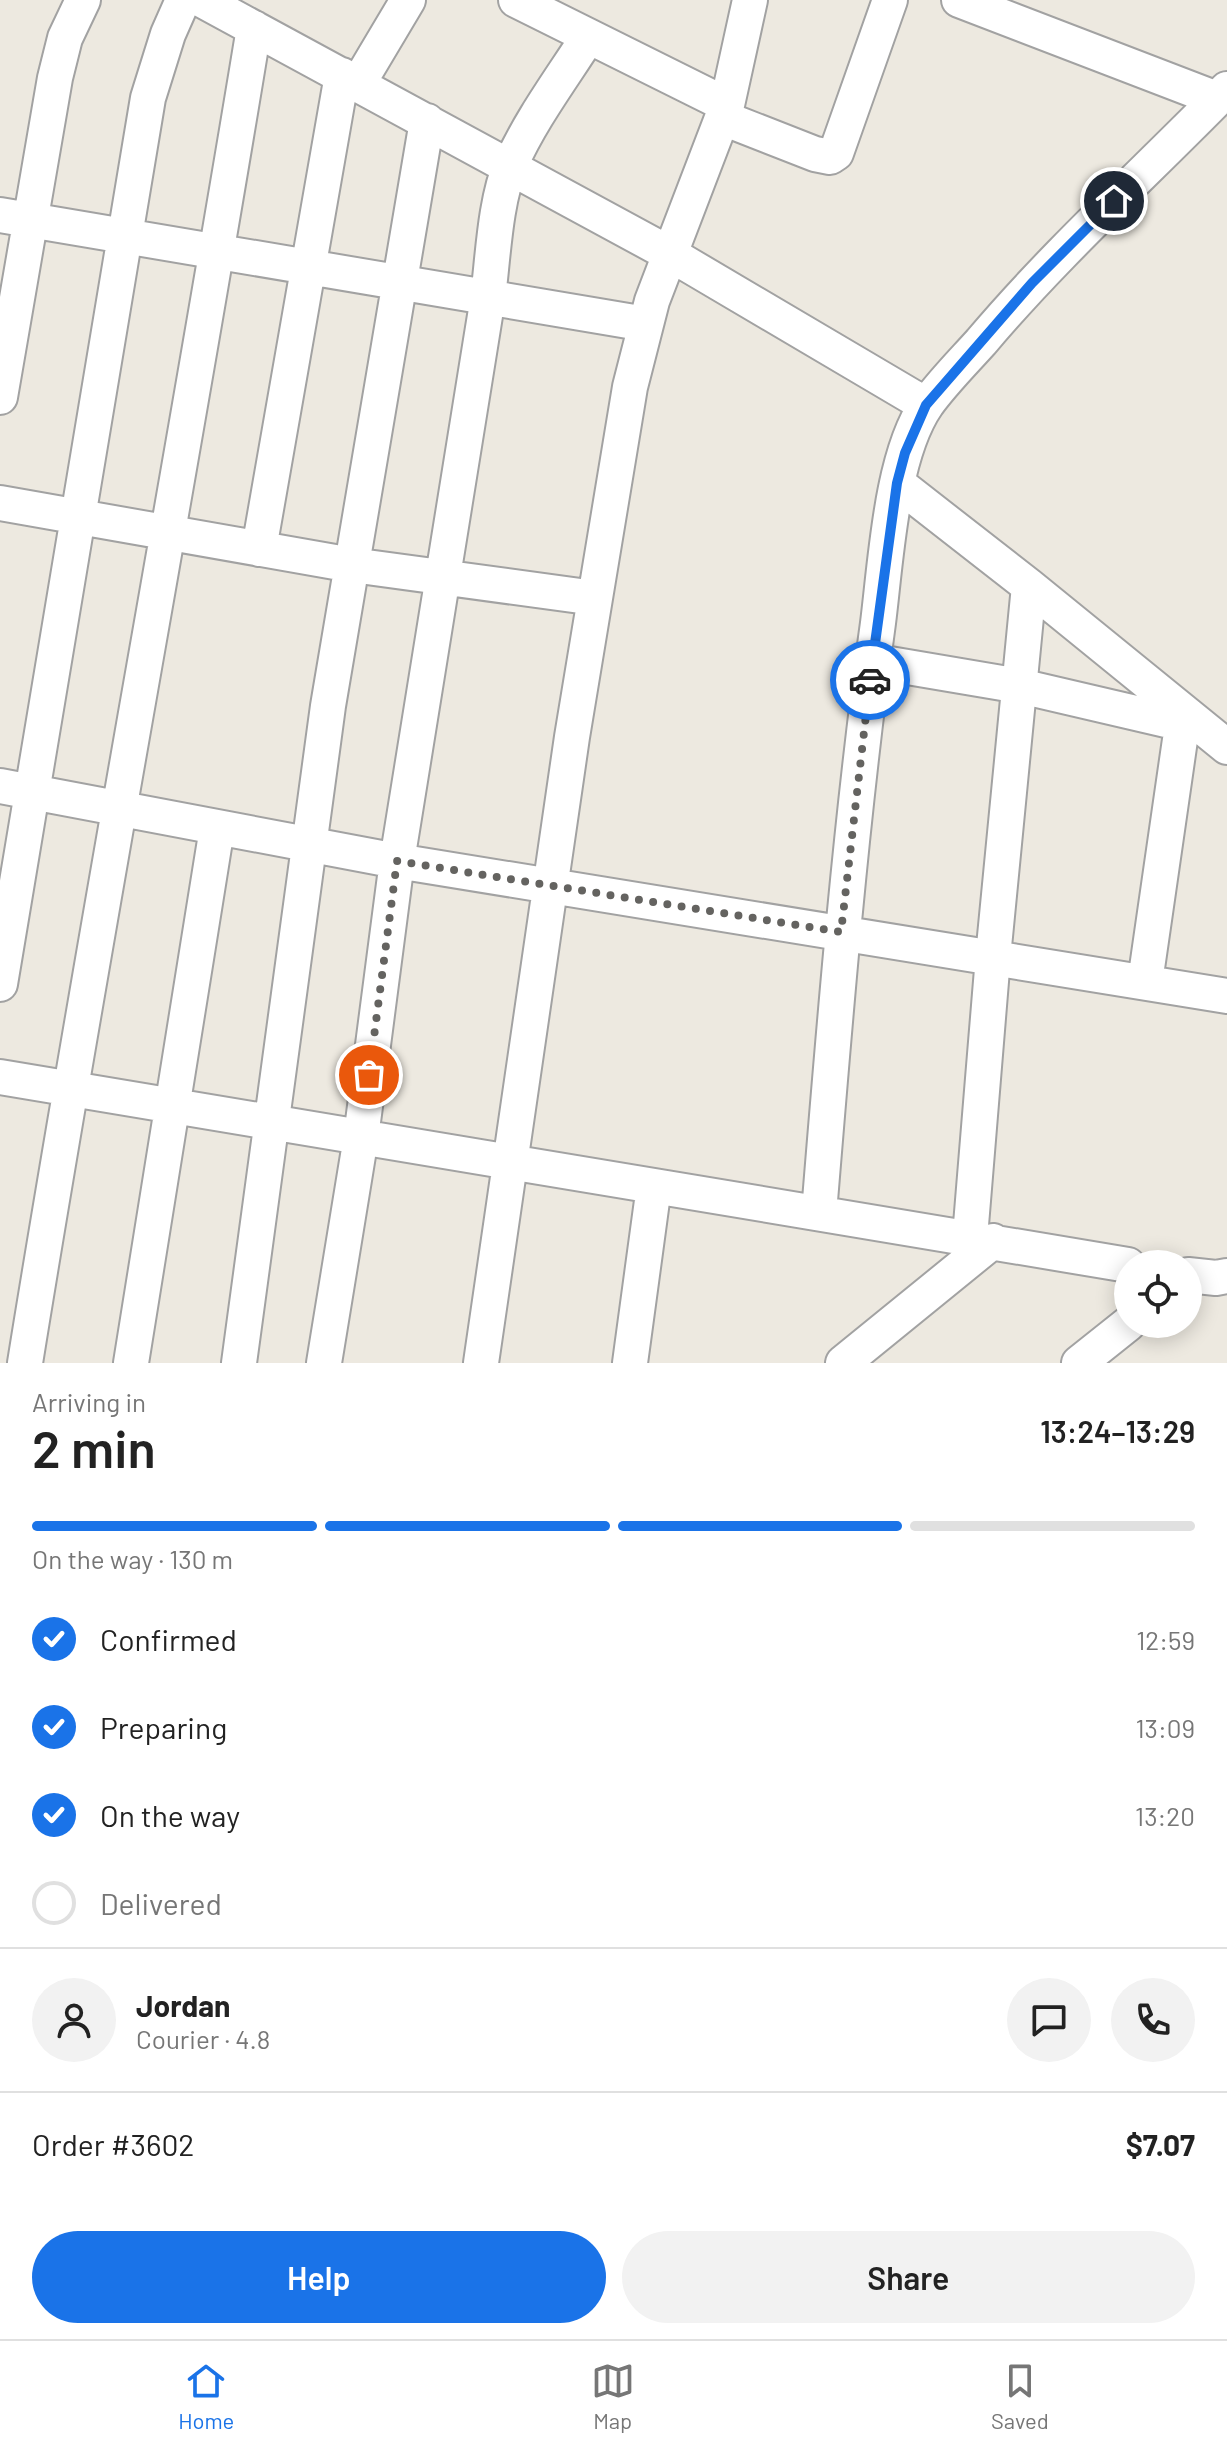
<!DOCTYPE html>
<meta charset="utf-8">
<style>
:root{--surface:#fff;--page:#f2f2f2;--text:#222;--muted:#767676;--line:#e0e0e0;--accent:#1a73e8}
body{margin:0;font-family:Barlow,sans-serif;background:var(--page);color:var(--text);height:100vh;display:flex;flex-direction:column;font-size:30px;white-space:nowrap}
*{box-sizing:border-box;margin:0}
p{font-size:26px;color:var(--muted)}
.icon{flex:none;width:44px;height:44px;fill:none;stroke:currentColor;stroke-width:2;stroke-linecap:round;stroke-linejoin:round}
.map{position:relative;height:1363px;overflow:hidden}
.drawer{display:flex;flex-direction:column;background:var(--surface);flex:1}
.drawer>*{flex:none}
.tools{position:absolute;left:1114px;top:1250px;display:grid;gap:16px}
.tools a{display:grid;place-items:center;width:88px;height:88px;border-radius:50%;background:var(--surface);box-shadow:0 4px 20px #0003;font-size:40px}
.pin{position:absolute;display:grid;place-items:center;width:68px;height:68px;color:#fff;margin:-34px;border:4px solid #fff;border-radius:50%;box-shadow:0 2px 8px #0007}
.courier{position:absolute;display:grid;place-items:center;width:80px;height:80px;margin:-40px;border:6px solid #1a73e8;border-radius:50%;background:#fff;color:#222;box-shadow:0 2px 10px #0007}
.head em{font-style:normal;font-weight:600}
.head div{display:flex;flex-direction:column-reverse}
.head{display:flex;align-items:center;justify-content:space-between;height:136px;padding:0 32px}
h1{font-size:52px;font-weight:600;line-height:60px}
.bar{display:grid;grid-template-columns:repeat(4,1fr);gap:12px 8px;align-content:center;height:96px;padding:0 32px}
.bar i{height:10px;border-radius:6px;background:var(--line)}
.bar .on{background:var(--accent)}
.bar p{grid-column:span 4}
.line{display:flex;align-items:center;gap:20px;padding:0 32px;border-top:2px solid var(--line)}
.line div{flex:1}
.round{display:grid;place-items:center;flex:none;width:84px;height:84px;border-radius:42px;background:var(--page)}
ol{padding:0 32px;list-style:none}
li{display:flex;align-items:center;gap:24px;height:88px}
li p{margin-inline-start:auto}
li .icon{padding:8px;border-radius:50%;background:var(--accent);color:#fff;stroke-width:4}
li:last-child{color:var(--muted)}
li i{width:44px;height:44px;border:4px solid var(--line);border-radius:50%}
.cta{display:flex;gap:16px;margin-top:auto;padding:16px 32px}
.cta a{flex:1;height:92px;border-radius:48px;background:var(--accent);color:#fff;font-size:32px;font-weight:600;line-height:92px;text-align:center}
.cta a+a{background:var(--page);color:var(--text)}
.tab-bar{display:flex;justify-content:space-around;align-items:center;height:112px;border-top:2px solid var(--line);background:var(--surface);font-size:22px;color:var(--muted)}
.tab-bar a{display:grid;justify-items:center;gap:4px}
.tab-bar .on{color:var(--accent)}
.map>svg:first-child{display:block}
</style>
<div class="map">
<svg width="1227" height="1363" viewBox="0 0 1227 1363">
<rect width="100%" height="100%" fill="#ede9e0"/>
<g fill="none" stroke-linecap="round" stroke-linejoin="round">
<!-- minor casing -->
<g stroke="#a2a2a2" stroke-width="38">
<path id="minor" d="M 202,0 L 670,254 L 926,405
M 516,0 L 727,105
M 959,0 L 1217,99
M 358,84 L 408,0
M 723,118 L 815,154 L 830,157 L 836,153 L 890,0
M 0,215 L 646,324
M 0,397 L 55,78 L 65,38 L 83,0
M 897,483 L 1029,586 L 1227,747
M 0,503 L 352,565 L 595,598
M 259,549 L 342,75
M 872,661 L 1020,686 L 1183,724
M 0,786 L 397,861 L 1227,996
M 1145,982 L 1184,712
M 0,984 L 148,98 L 168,34 L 183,0
M 0,1077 L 1128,1265
M 819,1213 C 835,1016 851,819 878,623 C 886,560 891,456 927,404 C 943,382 963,362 981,342 C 1057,252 1145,173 1227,89
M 970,1237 L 993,957 L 1029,586
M 1188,1275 L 1216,1278 L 1227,1276
M 25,1363 C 97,917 181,474 254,28
M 131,1363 L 217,828
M 239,1363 L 328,706 L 427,121
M 324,1363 L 361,1137 L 397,861 L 488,297 C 493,258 495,200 511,164 C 531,119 562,78 588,37
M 481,1363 L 572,737 L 630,387 L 652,301 L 727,105 L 750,0
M 630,1363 L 654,1186
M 843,1363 L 993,1241
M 1079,1363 L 1128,1324"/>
</g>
<!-- minor -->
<use href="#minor" stroke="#fff" stroke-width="34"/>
</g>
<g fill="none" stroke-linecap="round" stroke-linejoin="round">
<!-- done -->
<path stroke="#646360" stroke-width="8" stroke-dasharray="0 14.4" d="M 369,1075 L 397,861 L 841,932 L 870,680"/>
<!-- route -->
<path stroke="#1a73e8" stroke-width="10" d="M 870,680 L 897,483 L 905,453 L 926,405 L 1032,283 L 1114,201"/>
</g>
</svg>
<div class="tools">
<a><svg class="icon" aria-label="locate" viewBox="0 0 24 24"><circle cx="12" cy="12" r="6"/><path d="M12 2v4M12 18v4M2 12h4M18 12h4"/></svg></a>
</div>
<div class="pin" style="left:369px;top:1075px;background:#ea580c"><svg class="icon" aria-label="bag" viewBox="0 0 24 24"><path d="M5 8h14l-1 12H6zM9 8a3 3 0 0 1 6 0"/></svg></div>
<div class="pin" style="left:1114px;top:201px;background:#1f2937"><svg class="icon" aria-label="home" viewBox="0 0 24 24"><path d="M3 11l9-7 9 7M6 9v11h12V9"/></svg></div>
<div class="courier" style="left:870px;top:680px"><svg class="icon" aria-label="car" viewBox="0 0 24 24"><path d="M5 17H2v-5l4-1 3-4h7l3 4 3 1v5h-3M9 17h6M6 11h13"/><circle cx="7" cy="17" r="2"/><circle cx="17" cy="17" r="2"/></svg></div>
</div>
<section class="drawer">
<div class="head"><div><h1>2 min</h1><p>Arriving in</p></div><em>13:24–13:29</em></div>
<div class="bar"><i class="on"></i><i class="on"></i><i class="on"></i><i></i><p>On the way · 130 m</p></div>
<ol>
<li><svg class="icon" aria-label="check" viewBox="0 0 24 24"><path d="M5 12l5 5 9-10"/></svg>Confirmed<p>12:59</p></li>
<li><svg class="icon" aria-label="check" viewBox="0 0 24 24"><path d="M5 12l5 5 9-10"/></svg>Preparing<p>13:09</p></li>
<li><svg class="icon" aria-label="check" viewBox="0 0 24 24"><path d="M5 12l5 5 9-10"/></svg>On the way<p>13:20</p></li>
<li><i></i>Delivered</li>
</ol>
<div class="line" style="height:144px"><a class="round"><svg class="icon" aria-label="person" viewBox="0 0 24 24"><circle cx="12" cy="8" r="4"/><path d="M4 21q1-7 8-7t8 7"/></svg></a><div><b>Jordan</b><p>Courier · 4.8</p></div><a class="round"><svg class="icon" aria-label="chat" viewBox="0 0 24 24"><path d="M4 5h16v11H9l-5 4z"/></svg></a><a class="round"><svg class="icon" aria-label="phone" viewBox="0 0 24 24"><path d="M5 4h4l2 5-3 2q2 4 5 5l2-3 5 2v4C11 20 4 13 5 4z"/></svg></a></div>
<div class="line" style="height:104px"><div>Order #3602</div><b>$7.07</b></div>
<div class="cta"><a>Help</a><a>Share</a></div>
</section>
<nav class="tab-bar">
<a class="on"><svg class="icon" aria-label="home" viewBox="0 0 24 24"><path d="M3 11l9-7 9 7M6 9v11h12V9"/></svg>Home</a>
<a><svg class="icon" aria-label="map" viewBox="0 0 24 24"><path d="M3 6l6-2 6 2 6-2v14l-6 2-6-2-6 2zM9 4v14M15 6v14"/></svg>Map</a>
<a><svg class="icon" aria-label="saved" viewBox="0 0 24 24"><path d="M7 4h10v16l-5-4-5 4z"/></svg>Saved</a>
</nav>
